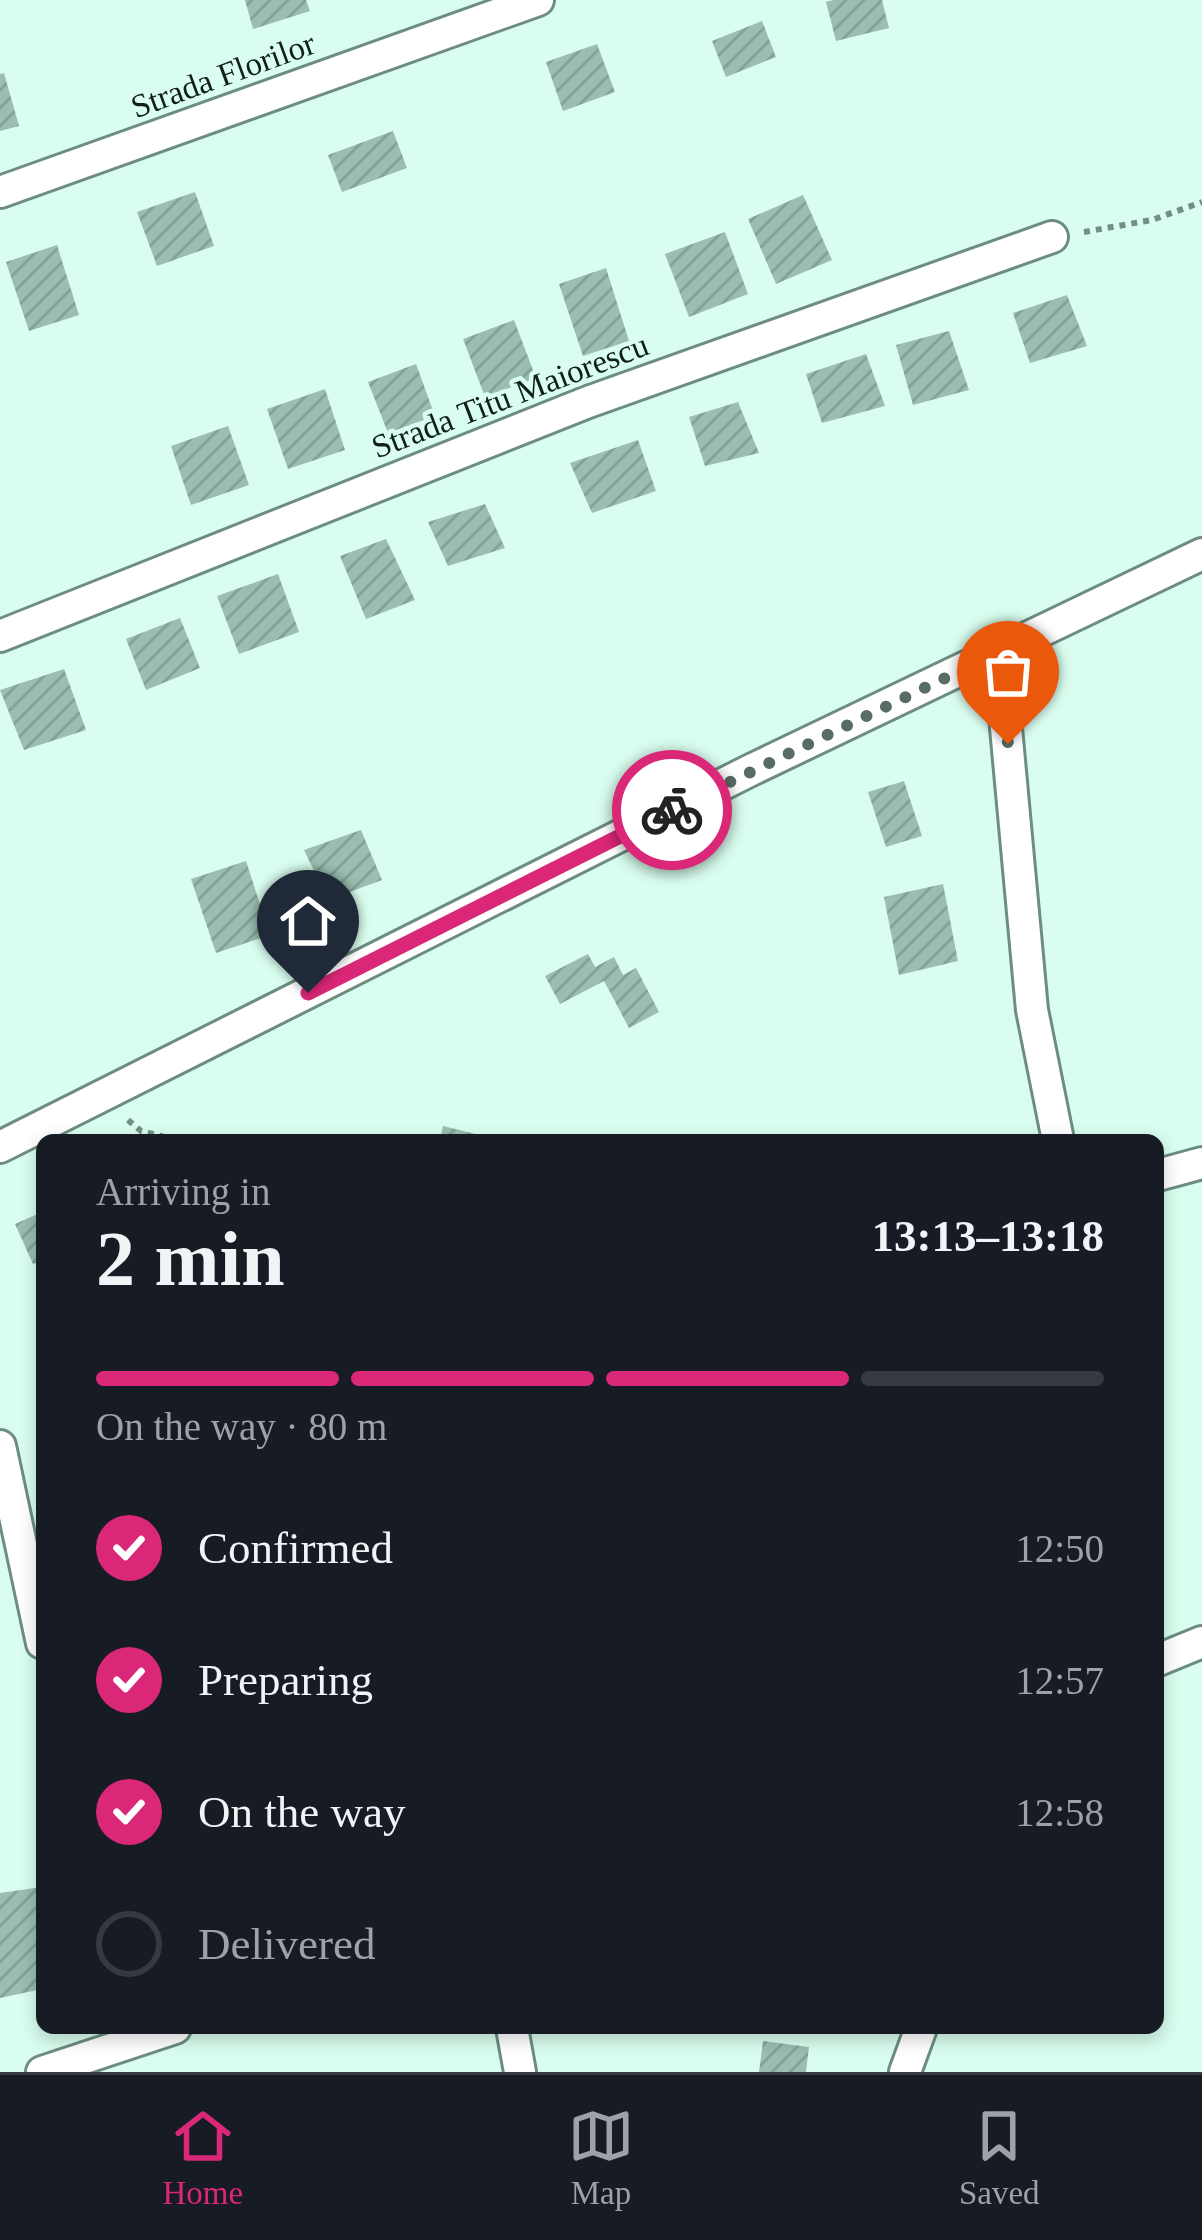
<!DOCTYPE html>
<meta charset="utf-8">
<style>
:root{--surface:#171b24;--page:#20242c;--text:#f1f3f6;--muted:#9ea1a6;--line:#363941;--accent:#db2777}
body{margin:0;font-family:Georgia,serif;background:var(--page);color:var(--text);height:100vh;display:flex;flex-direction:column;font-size:45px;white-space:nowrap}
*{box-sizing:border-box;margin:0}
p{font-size:39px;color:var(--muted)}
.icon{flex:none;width:66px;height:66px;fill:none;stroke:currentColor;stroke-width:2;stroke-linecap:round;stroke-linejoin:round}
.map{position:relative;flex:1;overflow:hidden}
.side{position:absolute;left:36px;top:1134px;width:1128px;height:900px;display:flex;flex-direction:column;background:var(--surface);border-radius:18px;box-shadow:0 6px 18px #0003}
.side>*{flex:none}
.pin{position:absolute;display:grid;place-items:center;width:102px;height:102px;color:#fff;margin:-123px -51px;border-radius:50% 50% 50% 0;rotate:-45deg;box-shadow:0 0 12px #0007}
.pin .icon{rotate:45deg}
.courier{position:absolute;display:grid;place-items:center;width:120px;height:120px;margin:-60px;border:9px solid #db2777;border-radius:50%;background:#fff;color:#222;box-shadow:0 3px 15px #0007}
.summary em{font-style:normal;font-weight:700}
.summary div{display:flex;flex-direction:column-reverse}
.summary{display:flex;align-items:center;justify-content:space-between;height:204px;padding:0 60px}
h1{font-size:78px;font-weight:700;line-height:90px}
.bar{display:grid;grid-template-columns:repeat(4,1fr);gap:18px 12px;align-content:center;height:144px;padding:0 60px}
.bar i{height:15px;border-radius:9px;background:var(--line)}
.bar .on{background:var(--accent)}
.bar p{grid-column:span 4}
ol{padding:0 60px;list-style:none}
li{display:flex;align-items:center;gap:36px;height:132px}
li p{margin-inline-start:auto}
li .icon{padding:12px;border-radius:50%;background:var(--accent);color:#fff;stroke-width:4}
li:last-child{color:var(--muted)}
li i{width:66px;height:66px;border:6px solid var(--line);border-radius:50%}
.menu{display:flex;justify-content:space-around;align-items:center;height:168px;border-top:3px solid var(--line);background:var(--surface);font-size:33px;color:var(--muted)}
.menu a{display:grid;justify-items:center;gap:6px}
.menu .on{color:var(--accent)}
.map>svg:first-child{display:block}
</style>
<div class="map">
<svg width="1202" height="2072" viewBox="0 0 1202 2072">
<defs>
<pattern id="building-hatch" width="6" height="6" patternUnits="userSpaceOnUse" patternTransform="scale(3)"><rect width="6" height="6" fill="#9bbeb0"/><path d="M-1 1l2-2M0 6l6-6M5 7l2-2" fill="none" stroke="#84a397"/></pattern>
</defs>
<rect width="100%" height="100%" fill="#d9feef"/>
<!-- building -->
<path fill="url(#building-hatch)" d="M 245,0 L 306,0 L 310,11 L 253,29 Z
M 833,0 L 882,0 L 889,28 L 836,41 L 826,2 Z
M 762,21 L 776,57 L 726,77 L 712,41 Z
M 597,44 L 615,92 L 563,111 L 546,62 Z
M 4,73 L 19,126 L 0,131 L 0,74 Z
M 393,131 L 407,168 L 342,192 L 328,155 Z
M 195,192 L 214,246 L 157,266 L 137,212 Z
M 803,195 L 832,260 L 776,284 L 748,219 Z
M 725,232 L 748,294 L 689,317 L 665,254 Z
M 57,245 L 79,315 L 29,331 L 6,262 Z
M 606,268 L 629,341 L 583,356 L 559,284 Z
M 1067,295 L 1087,346 L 1030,363 L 1013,313 Z
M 514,320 L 536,378 L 485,397 L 463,339 Z
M 949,331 L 969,390 L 913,405 L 896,345 Z
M 866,354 L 885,406 L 822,423 L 806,374 Z
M 416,364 L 435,416 L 388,433 L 368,382 Z
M 325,389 L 345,450 L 288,469 L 267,409 Z
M 738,402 L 759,453 L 705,466 L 689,417 Z
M 228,426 L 249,485 L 191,505 L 171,446 Z
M 638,440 L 656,491 L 592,513 L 570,463 Z
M 485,504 L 505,548 L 448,566 L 428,522 Z
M 386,539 L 415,600 L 366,619 L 340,556 Z
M 278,574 L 299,632 L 239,654 L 217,596 Z
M 180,618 L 200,668 L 146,690 L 126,639 Z
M 64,669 L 86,730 L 24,750 L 0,690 Z
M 904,781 L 922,836 L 886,847 L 868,792 Z
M 361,830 L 382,880 L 328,900 L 304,850 Z
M 246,861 L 270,935 L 216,953 L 191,879 Z
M 943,884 L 958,961 L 899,975 L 884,897 Z
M 588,954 L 595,967 L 614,957 L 623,975 L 636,968 L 659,1012 L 629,1028 L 604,981 L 560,1004 L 545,976 Z
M 443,1126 L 492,1138 L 492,1140 L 440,1140 Z
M 42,1212 L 42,1261 L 33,1264 L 15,1224 Z
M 42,1887 L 42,1989 L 0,1998 L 0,1893 Z
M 763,2041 L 809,2047 L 806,2072 L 759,2072 Z"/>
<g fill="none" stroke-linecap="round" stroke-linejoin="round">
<!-- street casing -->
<g stroke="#6c8d80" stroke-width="36">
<path id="street" d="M 0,192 L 538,0
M 0,636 L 588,402 L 1052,237
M 999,652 L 1032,1010 L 1058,1140
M 0,1147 L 751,770 L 1202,554
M 1158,1175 L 1202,1163
M 0,1446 L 42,1643
M 1158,1660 L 1202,1642
M 512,2028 L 520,2072
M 42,2072 L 175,2028
M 905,2072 L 921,2028"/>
</g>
<!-- path -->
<path stroke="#758e84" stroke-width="6" stroke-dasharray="6 6" stroke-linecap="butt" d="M 1084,232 L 1152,220 L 1202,202
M 128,1120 L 141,1131 L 177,1140"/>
<!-- street -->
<use href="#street" stroke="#fff" stroke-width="30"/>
</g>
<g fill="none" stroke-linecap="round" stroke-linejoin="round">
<!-- done -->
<path stroke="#576c64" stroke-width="12" stroke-dasharray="0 21.6" d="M 672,810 L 999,652 L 1008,744"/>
<!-- route -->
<path stroke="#db2777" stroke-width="15" d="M 308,993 L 672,810"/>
</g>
<g text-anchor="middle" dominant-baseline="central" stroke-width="9" stroke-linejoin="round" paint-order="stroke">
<!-- street labels -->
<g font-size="33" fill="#111e19" stroke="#d9feef">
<text transform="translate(223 75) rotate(-20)">Strada Florilor</text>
<text transform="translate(510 396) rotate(-21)">Strada Titu Maiorescu</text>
</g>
</g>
</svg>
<div class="pin" style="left:1008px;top:744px;background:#ea580c"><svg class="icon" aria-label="bag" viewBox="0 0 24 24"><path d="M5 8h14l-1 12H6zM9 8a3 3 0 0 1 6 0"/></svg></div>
<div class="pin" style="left:308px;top:993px;background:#1f2937"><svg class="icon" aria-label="home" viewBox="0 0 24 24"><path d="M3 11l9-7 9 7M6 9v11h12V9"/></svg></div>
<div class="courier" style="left:672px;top:810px"><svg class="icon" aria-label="bike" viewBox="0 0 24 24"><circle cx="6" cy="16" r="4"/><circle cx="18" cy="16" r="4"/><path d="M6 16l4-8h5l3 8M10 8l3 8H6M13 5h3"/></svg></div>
<section class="side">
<div class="summary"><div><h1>2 min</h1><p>Arriving in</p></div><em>13:13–13:18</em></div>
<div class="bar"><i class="on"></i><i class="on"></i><i class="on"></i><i></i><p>On the way · 80 m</p></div>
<ol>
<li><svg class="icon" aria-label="check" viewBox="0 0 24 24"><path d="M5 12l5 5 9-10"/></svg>Confirmed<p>12:50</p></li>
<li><svg class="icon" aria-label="check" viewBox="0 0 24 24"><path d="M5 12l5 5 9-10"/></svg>Preparing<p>12:57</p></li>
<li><svg class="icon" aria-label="check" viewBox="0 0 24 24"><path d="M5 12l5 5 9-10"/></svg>On the way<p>12:58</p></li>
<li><i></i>Delivered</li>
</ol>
</section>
</div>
<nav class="menu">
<a class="on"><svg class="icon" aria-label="home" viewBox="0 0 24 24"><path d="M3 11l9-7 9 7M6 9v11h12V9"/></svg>Home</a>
<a><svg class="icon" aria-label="map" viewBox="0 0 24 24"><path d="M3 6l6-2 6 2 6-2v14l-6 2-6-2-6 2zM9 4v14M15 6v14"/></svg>Map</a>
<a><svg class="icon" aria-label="saved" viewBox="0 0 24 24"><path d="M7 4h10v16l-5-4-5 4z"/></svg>Saved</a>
</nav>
